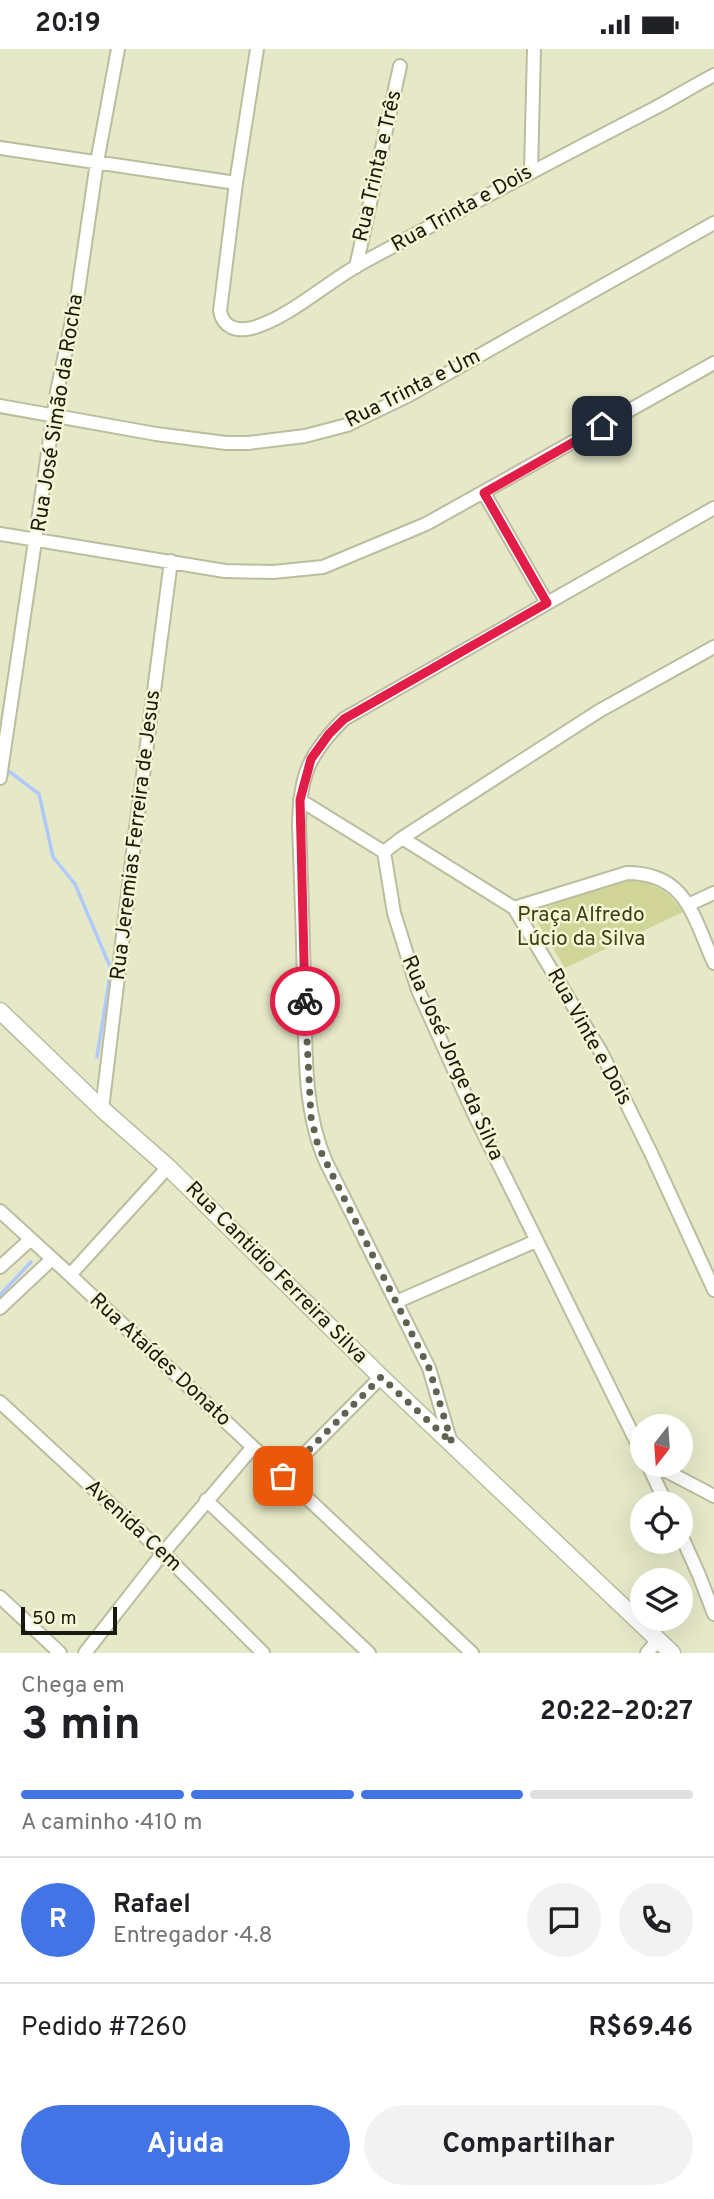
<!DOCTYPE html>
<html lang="pt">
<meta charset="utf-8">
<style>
:root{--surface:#fff;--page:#f2f2f2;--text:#202124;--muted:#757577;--line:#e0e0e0;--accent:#4274e5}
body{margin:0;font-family:Overpass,sans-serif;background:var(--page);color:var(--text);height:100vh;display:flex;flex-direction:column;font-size:26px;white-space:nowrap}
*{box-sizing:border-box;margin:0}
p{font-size:23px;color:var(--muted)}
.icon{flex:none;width:38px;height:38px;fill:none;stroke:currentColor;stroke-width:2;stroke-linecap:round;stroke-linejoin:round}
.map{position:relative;height:1604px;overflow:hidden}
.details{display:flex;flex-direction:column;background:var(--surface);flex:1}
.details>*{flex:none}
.needle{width:46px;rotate:197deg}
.buttons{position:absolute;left:630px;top:1365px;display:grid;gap:14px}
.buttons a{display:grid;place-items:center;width:63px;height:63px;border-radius:50%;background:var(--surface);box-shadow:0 7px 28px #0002;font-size:35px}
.scale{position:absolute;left:21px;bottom:18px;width:96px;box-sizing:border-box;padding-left:7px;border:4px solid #1a1b0f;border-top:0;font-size:19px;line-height:24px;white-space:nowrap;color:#1a1b0f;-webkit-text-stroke:5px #f4f6d5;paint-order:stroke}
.pin{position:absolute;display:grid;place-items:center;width:60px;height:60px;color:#fff;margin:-30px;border-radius:14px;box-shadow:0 4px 10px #0006}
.courier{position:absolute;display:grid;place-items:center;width:70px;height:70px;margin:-35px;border:5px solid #e11d48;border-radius:50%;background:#fff;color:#222;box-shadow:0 2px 9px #0007}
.head em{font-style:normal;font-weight:700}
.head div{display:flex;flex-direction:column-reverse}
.head{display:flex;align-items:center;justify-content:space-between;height:119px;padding:0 21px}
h1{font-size:46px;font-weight:700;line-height:52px}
.bar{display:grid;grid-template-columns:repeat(4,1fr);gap:10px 7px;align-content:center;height:84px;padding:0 21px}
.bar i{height:9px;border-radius:5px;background:var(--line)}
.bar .on{background:var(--accent)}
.bar p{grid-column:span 4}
.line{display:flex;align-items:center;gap:18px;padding:0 21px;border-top:2px solid var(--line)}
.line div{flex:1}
.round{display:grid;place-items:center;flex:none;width:74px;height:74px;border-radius:37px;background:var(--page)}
.primary-button{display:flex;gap:14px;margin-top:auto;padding:14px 21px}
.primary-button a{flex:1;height:80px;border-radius:42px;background:var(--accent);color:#fff;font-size:28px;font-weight:700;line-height:80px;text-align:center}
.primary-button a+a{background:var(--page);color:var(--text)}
.status{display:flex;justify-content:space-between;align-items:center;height:49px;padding:0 35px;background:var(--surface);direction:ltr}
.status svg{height:19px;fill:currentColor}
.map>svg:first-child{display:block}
</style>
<div class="status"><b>20:19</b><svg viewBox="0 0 49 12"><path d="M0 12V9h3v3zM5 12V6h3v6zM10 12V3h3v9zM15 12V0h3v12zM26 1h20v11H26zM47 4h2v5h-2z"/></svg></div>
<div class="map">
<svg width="714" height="1604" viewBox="0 0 714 1604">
<rect width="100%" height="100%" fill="#e6e9c8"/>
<!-- green -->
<path fill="#d0d496" d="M 634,830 C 659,837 668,842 683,863 L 565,919 L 532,864 C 565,850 599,838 634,830 Z"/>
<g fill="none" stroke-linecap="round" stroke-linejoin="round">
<!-- stream -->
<path stroke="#afc9fa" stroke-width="3.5" d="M 10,723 L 39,745 L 53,808 L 75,835 L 111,920 L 97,1008
M 0,1246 L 31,1213"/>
<!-- minor casing -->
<g stroke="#bbbd9e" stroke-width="16">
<path id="minor" d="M 257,0 L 236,134 L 220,262 C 223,278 236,283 252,279 C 289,269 327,233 362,214 C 458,162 556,110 653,60 C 674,49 693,37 714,26
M 0,99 L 236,134
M 531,122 L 534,0
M 356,218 L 400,17
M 0,357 L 156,385 L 226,394 L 248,394 L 305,387 L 347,376 L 409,346 L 714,174
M 484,444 L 547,554
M 0,485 L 225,522 L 273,523 L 323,518 L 426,475 L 714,314
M 0,729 L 57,343 L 78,243 L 97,113 L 118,0
M 300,751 L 384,803
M 402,789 L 514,859 L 601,1003 L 651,1104 L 714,1241
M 688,856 L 714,844
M 514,859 L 627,824 C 687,824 693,868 714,914
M 102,1060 L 135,787 L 171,512
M 0,1162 L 70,1226 L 472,1604
M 0,1218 L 31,1190
M 70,1226 L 168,1118
M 396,1253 L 536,1192
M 0,1259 L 52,1210
M 0,1353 L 163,1504 L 263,1604
M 451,1394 L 429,1319 L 326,1113 C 302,1059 306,995 304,937 C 303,883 301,829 299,775 C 300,725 309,705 344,670 L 714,459
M 642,1404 L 474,1065 L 418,941 L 394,864 L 384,803 L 402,789 L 599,662 L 714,598
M 648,1416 L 666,1454
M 655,1416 L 714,1447
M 283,1427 L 381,1328
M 206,1451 L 369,1604
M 681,1486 L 699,1526 L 714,1565
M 0,1548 L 60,1604
M 85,1604 L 163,1504 L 253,1398
M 647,1604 L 658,1591"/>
</g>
<!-- tertiary casing -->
<g stroke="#bbbd9e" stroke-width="19">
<path id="tertiary" d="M 0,962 L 102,1060 L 168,1118 L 381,1328 L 672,1604"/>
</g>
<!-- minor -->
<use href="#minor" stroke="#fff" stroke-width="12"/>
<!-- tertiary -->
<use href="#tertiary" stroke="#fff" stroke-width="16"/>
</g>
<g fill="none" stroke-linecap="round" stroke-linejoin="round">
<!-- done -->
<path stroke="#616350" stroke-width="7" stroke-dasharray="0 12.6" d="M 283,1427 L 381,1328 L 452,1394 L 429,1319 L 318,1097 L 311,1068 L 305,952"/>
<!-- route -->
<path stroke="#e11d48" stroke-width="9" d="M 305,952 L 300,751 L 311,710 L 329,685 L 344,670 L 547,554 L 484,444 L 602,377"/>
</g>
<g text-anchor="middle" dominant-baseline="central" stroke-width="5" stroke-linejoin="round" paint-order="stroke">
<!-- street labels -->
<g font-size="21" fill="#1a1b0f" stroke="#f4f6d5">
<text transform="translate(378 117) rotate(-77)">Rua Trinta e Três</text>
<text transform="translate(462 160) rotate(-29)">Rua Trinta e Dois</text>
<text transform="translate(413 340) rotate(-27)">Rua Trinta e Um</text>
<text transform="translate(58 364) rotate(-81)">Rua José Simão da Rocha</text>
<text transform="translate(136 786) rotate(-83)">Rua Jeremias Ferreira de Jesus</text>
<text transform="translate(589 988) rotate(61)">Rua Vinte e Dois</text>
<text transform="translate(452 1009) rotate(66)">Rua José Jorge da Silva</text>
<text transform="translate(276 1224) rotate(45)">Rua Cantidio Ferreira Silva</text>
<text transform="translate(160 1311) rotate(43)">Rua Ataídes Donato</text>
<text transform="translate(133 1477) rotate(43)">Avenida Cem</text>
</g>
<!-- park labels -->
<g font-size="21" fill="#3e3f15" stroke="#f4f6d5">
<text x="581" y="866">Praça Alfredo<tspan x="581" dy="24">Lúcio da Silva</tspan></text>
</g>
</g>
</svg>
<div class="buttons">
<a><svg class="needle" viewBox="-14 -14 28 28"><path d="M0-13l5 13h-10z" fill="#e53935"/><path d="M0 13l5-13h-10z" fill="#757577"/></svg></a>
<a><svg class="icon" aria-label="locate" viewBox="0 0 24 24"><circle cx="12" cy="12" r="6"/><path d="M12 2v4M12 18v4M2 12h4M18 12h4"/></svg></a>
<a><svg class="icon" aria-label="layers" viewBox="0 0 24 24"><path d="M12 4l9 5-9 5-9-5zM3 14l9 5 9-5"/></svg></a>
</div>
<div class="scale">50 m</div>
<div class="pin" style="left:283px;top:1427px;background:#ea580c"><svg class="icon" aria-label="bag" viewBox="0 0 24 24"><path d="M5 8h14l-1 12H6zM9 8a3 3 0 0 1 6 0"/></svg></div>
<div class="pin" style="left:602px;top:377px;background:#1f2937"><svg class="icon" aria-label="home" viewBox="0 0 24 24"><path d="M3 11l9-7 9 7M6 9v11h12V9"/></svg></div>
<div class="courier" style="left:305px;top:952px"><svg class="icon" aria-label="bike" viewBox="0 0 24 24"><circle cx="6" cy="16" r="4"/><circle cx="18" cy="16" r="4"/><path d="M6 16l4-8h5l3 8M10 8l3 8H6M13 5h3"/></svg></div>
</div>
<section class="details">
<div class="head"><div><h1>3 min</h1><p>Chega em</p></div><em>20:22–20:27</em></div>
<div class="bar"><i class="on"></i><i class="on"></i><i class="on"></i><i></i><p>A caminho · 410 m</p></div>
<div class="line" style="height:126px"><b class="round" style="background:var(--accent);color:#fff">R</b><div><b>Rafael</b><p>Entregador · 4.8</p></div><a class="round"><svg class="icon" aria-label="chat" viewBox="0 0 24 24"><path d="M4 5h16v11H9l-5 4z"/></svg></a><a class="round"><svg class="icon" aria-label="phone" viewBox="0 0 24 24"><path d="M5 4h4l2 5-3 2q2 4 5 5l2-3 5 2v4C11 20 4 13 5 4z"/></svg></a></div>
<div class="line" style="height:91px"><div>Pedido #7260</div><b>R$69.46</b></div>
<div class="primary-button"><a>Ajuda</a><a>Compartilhar</a></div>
</section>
